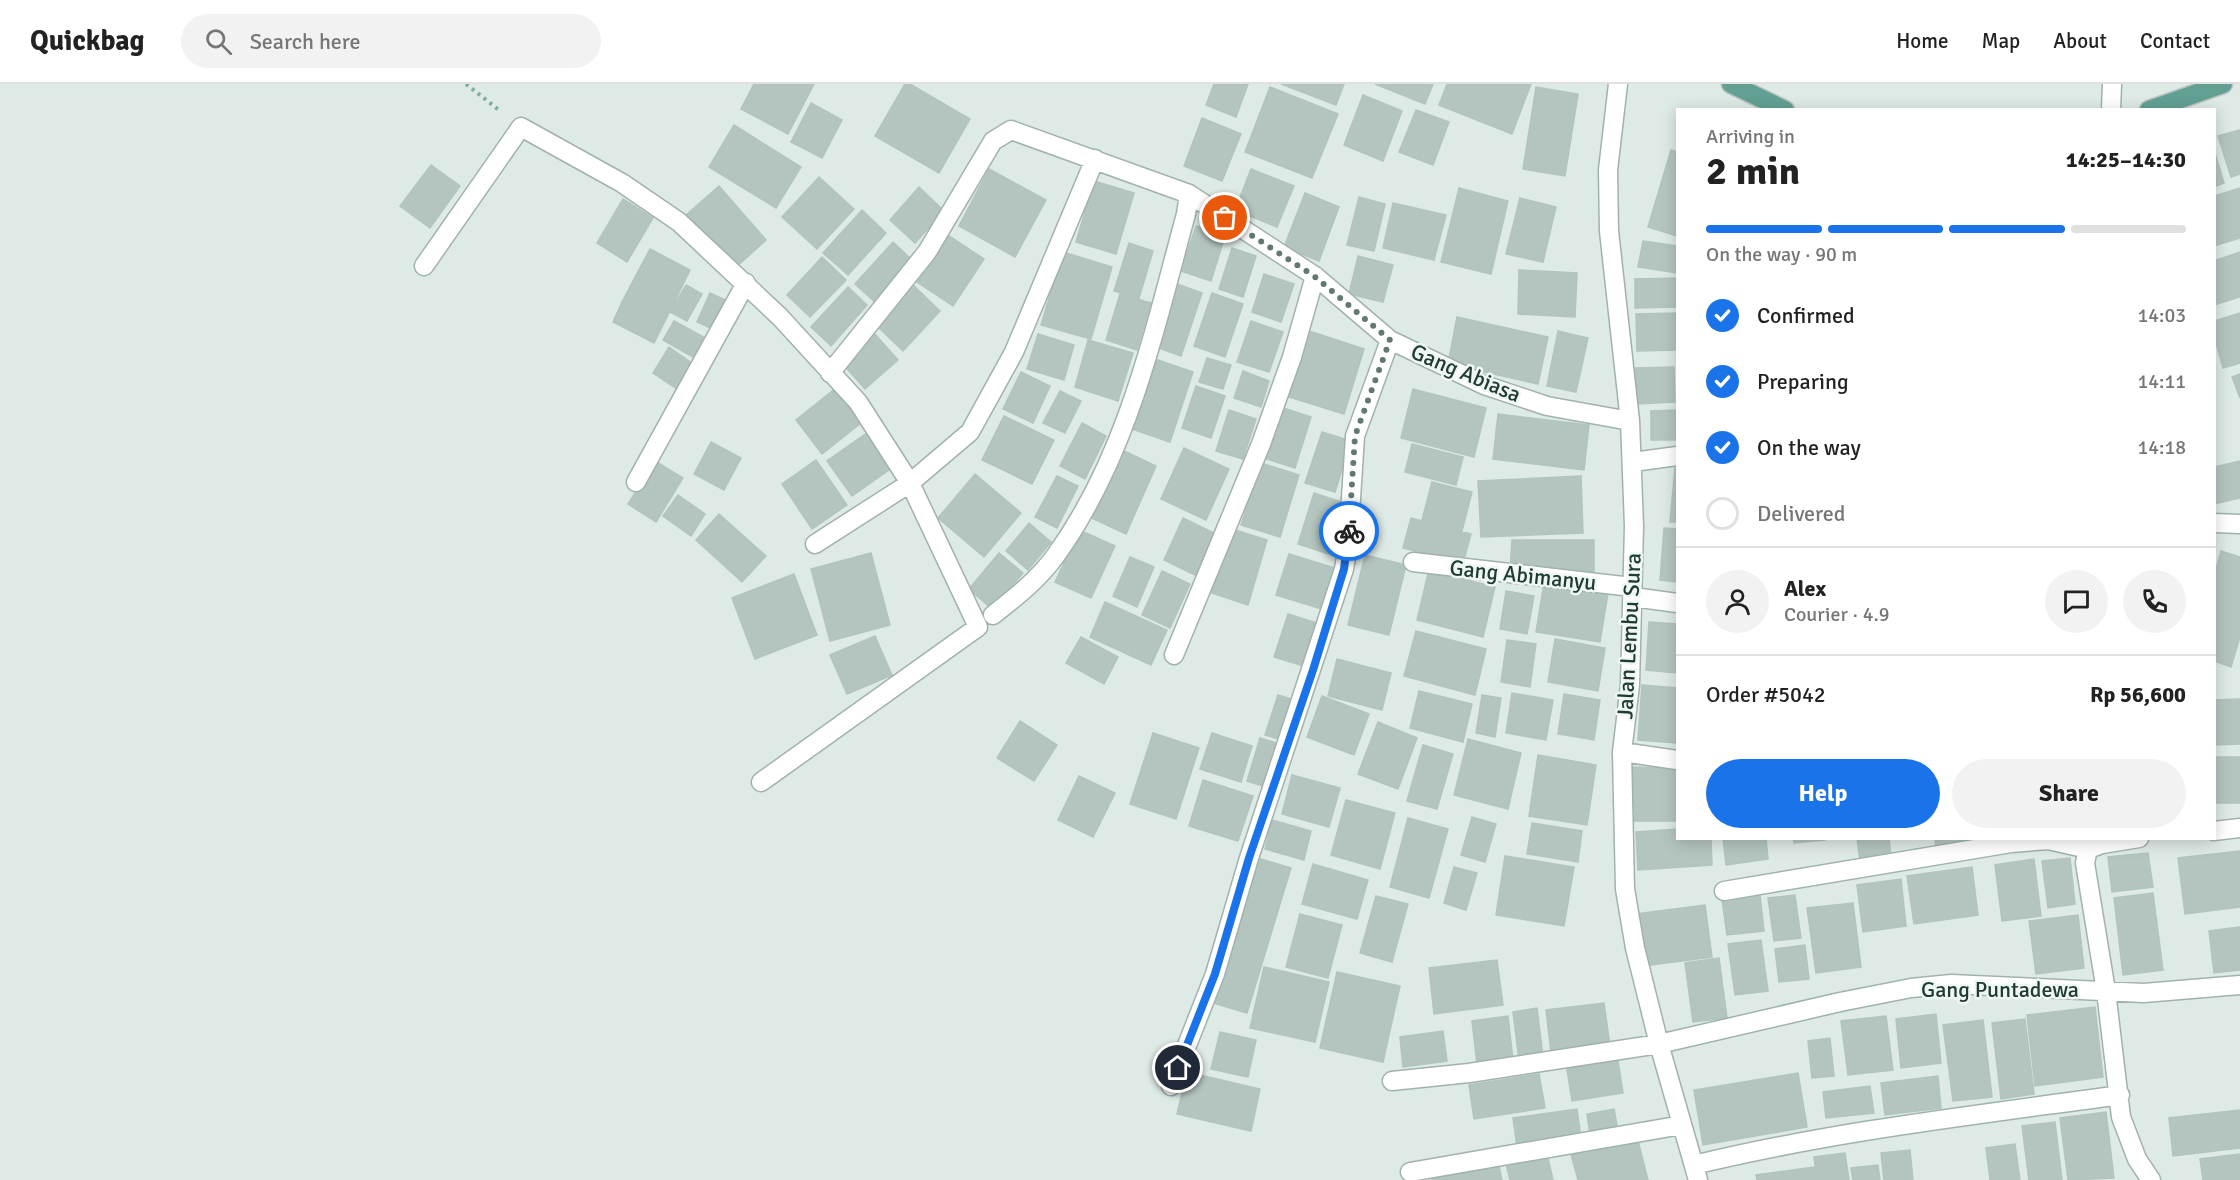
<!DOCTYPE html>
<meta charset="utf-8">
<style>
:root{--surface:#fff;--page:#f2f2f2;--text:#222;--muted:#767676;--line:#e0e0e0;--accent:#1a73e8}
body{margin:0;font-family:Signika,sans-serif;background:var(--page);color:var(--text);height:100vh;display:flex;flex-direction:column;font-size:22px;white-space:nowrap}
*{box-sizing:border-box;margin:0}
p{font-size:20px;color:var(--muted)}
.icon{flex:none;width:33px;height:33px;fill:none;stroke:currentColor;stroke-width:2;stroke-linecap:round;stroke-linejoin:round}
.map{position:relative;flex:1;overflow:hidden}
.details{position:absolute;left:1676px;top:24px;width:540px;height:732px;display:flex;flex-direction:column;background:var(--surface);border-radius:0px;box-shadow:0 3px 15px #0003}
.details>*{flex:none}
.pin{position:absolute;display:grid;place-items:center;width:51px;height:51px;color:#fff;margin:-26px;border:3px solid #fff;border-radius:50%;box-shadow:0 2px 6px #0007}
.courier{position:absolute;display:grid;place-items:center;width:60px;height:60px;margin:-30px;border:4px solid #1a73e8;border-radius:50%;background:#fff;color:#222;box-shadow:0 2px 8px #0007}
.overview em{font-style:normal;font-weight:700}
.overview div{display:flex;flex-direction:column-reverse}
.overview{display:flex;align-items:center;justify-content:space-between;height:102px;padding:0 30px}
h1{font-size:39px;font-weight:700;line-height:45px}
.bar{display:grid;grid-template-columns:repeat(4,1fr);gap:9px 6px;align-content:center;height:72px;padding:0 30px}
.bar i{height:8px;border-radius:4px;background:var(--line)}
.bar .selected{background:var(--accent)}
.bar p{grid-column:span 4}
.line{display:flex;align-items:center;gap:15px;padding:0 30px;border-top:2px solid var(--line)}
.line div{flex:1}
.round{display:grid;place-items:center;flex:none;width:63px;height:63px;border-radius:32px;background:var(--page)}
ol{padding:0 30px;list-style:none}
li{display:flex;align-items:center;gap:18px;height:66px}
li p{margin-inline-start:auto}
li .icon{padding:6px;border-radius:50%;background:var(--accent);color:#fff;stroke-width:4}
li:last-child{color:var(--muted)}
li i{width:33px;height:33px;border:3px solid var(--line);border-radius:50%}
.button{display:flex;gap:12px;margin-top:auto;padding:12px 30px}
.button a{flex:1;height:69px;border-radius:36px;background:var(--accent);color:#fff;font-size:24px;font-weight:700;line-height:69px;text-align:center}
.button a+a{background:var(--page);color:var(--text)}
header{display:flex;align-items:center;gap:36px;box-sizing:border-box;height:84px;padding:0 30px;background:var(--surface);border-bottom:2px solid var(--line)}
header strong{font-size:28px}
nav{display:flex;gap:33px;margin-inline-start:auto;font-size:21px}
.search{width:420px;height:54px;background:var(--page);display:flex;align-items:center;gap:15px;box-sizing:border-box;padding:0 21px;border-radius:33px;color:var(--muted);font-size:22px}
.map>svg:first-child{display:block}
</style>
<header>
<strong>Quickbag</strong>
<div class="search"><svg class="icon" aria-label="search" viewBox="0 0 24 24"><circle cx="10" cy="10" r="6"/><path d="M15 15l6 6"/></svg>Search here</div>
<nav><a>Home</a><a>Map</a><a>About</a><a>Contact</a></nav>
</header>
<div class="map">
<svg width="2240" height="1096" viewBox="0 0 2240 1096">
<rect width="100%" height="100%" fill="#deeae5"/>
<!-- building -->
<path fill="#b4c5bf" stroke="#b1c4bd" stroke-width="1.5" d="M 754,0 L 814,0 L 788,50 L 741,25 Z
M 905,0 L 910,0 L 970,35 L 939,89 L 875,52 Z
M 1214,0 L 1248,0 L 1236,33 L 1206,21 Z
M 1281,0 L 1344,0 L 1336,21 Z
M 1375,0 L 1433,0 L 1425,20 Z
M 1447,0 L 1531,0 L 1512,50 L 1439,21 Z
M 1270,3 L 1338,30 L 1312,94 L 1245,68 Z
M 1536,3 L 1578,10 L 1565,92 L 1523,85 Z
M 1363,11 L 1402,27 L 1383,77 L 1344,61 Z
M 811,19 L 842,36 L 822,74 L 791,58 Z
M 1416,26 L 1449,38 L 1433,81 L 1399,68 Z
M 1202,34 L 1241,50 L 1222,97 L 1184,82 Z
M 734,41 L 801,83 L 776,124 L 709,83 Z
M 2240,46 L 2240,90 L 2231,93 L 2218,52 Z
M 1671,66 L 1677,68 L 1677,152 L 1648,143 Z
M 2214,66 L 2224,99 L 2214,103 Z
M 431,81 L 460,102 L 430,144 L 400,122 Z
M 989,85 L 1046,116 L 1015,173 L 959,142 Z
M 1251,85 L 1294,102 L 1277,143 L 1235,126 Z
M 819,93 L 854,125 L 817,165 L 782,133 Z
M 1094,97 L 1134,109 L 1116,170 L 1076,158 Z
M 719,102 L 766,156 L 734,185 L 686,131 Z
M 919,103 L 944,127 L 915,159 L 890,136 Z
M 1459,104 L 1508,117 L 1491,190 L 1441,178 Z
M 2240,104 L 2240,154 L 2214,162 L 2214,112 Z
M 1305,109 L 1339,123 L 1319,177 L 1284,163 Z
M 1359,113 L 1385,120 L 1374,167 L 1347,161 Z
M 1520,114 L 1556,123 L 1543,178 L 1506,170 Z
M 623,115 L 653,134 L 627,178 L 597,159 Z
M 1393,119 L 1446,131 L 1434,176 L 1383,164 Z
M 862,126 L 886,149 L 848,191 L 823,169 Z
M 1196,142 L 1225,152 L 1211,197 L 1181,187 Z
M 949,152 L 984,175 L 953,222 L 917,198 Z
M 1643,157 L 1677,162 L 1677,189 L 1638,183 Z
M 893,158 L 915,179 L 877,220 L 855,200 Z
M 1129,159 L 1153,167 L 1139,214 L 1114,207 Z
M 1232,164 L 1256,172 L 1243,213 L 1219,205 Z
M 650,165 L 690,186 L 664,239 L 622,218 Z
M 1063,168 L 1112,183 L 1091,255 L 1041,241 Z
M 2240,168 L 2240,213 L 2214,221 L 2214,177 Z
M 1358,172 L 1393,181 L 1383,218 L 1349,210 Z
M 822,173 L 846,196 L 810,233 L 787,211 Z
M 1519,186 L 1577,189 L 1575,233 L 1518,230 Z
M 1264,190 L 1294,200 L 1281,238 L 1252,228 Z
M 1677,194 L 1677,223 L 1635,224 L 1635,195 Z
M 912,200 L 940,227 L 903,267 L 875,240 Z
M 1177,200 L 1202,209 L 1181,272 L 1156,263 Z
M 686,201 L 702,210 L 687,237 L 670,228 Z
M 848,203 L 867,221 L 831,262 L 811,243 Z
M 710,209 L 732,219 L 719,248 L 697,238 Z
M 1212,209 L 1243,220 L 1225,273 L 1194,262 Z
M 1120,210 L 1151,219 L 1137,266 L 1106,256 Z
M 622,218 L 664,239 L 654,259 L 613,238 Z
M 1677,229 L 1677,266 L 1637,267 L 1636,230 Z
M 2240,229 L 2240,279 L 2223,284 L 2214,252 L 2214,237 Z
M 1457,233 L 1548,253 L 1538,300 L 1448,280 Z
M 674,237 L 709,256 L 698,276 L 663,256 Z
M 1251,237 L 1283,248 L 1269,288 L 1237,278 Z
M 1306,246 L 1364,265 L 1344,330 L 1286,312 Z
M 1558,247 L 1588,254 L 1576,308 L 1547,302 Z
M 874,249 L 898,276 L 865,305 L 842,279 Z
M 1038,250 L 1074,261 L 1064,296 L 1027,285 Z
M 1088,256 L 1133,269 L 1118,317 L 1075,303 Z
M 669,263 L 693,280 L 677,305 L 653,289 Z
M 1207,274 L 1231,281 L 1223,305 L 1199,298 Z
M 1155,275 L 1193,288 L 1170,358 L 1132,345 Z
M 1674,283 L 1675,318 L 1636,320 L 1635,284 Z
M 1243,287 L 1269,297 L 1261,323 L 1234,314 Z
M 1021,288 L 1050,302 L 1033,339 L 1003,325 Z
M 2240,290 L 2240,314 L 2232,293 Z
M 1196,302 L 1225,312 L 1211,354 L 1182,344 Z
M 836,304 L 862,338 L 822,370 L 796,336 Z
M 1413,305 L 1486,324 L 1474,373 L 1401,354 Z
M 1060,307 L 1081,317 L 1065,349 L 1043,339 Z
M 1280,323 L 1311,333 L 1295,384 L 1264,374 Z
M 1229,326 L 1256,335 L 1243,375 L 1216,367 Z
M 1677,326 L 1677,356 L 1651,356 L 1651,327 Z
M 1498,330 L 1589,341 L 1584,386 L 1493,375 Z
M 1004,332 L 1054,356 L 1032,400 L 982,376 Z
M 1082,339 L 1106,352 L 1085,395 L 1060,382 Z
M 871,346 L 896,381 L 852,412 L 827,377 Z
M 1322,348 L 1351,357 L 1335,408 L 1305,399 Z
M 711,358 L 741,374 L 724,406 L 694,390 Z
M 1412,360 L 1463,373 L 1456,401 L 1405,388 Z
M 1118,364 L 1156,382 L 1126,450 L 1087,432 Z
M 1184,364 L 1229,385 L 1206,436 L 1161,415 Z
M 816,376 L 847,421 L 812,445 L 782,400 Z
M 655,377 L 683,394 L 656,438 L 628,420 Z
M 2240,377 L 2240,414 L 2214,420 L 2214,383 Z
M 1261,379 L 1299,391 L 1280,453 L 1241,441 Z
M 1675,384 L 1677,384 L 1677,438 L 1670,438 Z
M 975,390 L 1021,429 L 984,473 L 938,434 Z
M 1057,392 L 1078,402 L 1057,444 L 1035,433 Z
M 1581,392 L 1583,449 L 1481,453 L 1478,397 Z
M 1432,398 L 1472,408 L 1462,447 L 1422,436 Z
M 1314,409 L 1347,420 L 1332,471 L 1298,460 Z
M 678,411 L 705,430 L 691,452 L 663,432 Z
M 719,430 L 766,472 L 742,498 L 696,456 Z
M 1183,434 L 1214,449 L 1195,491 L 1164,476 Z
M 1411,434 L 1471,450 L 1463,479 L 1403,464 Z
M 1029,439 L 1051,458 L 1028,486 L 1006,467 Z
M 1229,444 L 1267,456 L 1248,521 L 1209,508 Z
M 1664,444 L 1677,445 L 1677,498 L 1660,496 Z
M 1079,446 L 1115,462 L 1091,514 L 1055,498 Z
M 1512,456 L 1594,456 L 1594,488 L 1510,486 Z
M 2221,467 L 2240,473 L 2240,553 L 2231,583 L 2214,577 L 2214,492 Z
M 871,469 L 890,541 L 830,557 L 811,485 Z
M 999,469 L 1023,489 L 992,525 L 969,505 Z
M 1289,470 L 1335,484 L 1322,525 L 1276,511 Z
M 1365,471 L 1406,481 L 1389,551 L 1348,541 Z
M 1130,473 L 1154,483 L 1137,523 L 1113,512 Z
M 1429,486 L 1495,503 L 1483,553 L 1417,536 Z
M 1162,487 L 1190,500 L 1170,544 L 1142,531 Z
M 794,490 L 817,551 L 755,575 L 732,514 Z
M 1544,499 L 1608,509 L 1600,558 L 1536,548 Z
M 1506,507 L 1534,512 L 1527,550 L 1500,545 Z
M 1105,518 L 1167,546 L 1151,581 L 1090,553 Z
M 1288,530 L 1320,540 L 1307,583 L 1274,573 Z
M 1649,538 L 1677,540 L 1677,589 L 1646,586 Z
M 1416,547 L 1486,565 L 1475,611 L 1404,592 Z
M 875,552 L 892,591 L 847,610 L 830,571 Z
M 1081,553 L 1118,573 L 1104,600 L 1066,579 Z
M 1555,555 L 1605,564 L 1598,607 L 1548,598 Z
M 1507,556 L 1536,560 L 1530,603 L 1501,598 Z
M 1337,575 L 1391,589 L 1382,626 L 1328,612 Z
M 1642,601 L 1677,604 L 1677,659 L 1638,656 Z
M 1419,607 L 1472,620 L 1463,658 L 1410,644 Z
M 1512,609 L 1553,616 L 1546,656 L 1506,649 Z
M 1564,610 L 1600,616 L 1594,656 L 1558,650 Z
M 1278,611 L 1298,617 L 1286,657 L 1265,651 Z
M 1482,611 L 1501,614 L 1495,653 L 1476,649 Z
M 1322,612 L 1369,630 L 1354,671 L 1307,653 Z
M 2240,615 L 2240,660 L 2214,661 L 2214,616 Z
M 1020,637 L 1057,661 L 1034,697 L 997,674 Z
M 1378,638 L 1417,654 L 1398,705 L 1358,690 Z
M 1153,649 L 1199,664 L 1176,735 L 1130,720 Z
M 1212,649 L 1252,662 L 1241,698 L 1200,685 Z
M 1260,654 L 1279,660 L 1266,703 L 1247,697 Z
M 1468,655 L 1521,669 L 1508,725 L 1454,711 Z
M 1423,661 L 1453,670 L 1437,725 L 1407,717 Z
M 1538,671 L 1596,681 L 1587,741 L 1529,732 Z
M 2214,673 L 2240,673 L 2240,719 L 2214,719 Z
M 1629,683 L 1677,684 L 1677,737 L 1629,737 Z
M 1292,691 L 1340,704 L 1329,743 L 1282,730 Z
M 1079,692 L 1115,709 L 1093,753 L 1058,736 Z
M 1203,696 L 1253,712 L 1238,757 L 1189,742 Z
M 1346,716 L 1395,729 L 1380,785 L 1331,771 Z
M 1472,733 L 1496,740 L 1485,778 L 1461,771 Z
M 1408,734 L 1448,745 L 1429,814 L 1390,803 Z
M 1272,736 L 1311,747 L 1304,776 L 1265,765 Z
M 1532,739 L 1582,747 L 1578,778 L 1527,770 Z
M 1677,745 L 1677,754 L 1711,754 L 1712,781 L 1638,786 L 1636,748 Z
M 1723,754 L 1766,754 L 1768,775 L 1726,781 Z
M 1793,754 L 1825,754 L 1825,756 L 1794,759 Z
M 1857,754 L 1889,754 L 1891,772 L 1860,776 Z
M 1935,754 L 2000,754 L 1936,765 Z
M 2240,767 L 2240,823 L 2185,830 L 2178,774 Z
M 2148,769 L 2153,803 L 2112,808 L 2108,773 Z
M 1505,772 L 1574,783 L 1564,842 L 1496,831 Z
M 1254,773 L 1291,784 L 1247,929 L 1210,918 Z
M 2070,774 L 2075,820 L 2048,824 L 2042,777 Z
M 2034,775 L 2041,832 L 2002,837 L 1995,781 Z
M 1313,780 L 1368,796 L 1357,835 L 1302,820 Z
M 1454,783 L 1477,789 L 1466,826 L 1444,819 Z
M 1972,783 L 1978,831 L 1914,840 L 1907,792 Z
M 1901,795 L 1906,842 L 1863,848 L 1857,801 Z
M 2153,809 L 2163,886 L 2123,891 L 2114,814 Z
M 1760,811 L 1764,847 L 1727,851 L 1722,816 Z
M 1795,811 L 1801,854 L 1774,857 L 1768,814 Z
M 1376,812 L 1408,820 L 1392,878 L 1360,869 Z
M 1853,819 L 1861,883 L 1816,889 L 1807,824 Z
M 1705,821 L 1712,873 L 1643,882 L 1636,830 Z
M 1300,830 L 1342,841 L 1328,894 L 1286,883 Z
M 2078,831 L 2084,884 L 2036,890 L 2029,837 Z
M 2240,843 L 2240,886 L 2214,889 L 2209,847 Z
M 1761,856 L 1768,907 L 1735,911 L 1728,860 Z
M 1805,861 L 1809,895 L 1779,898 L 1775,865 Z
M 1719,874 L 1727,934 L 1693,938 L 1685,879 Z
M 1497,876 L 1503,921 L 1434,930 L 1429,884 Z
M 1264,883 L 1329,898 L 1315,958 L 1250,944 Z
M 1337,888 L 1400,902 L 1383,978 L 1320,964 Z
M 1604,919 L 1610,962 L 1551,969 L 1546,926 Z
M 2095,923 L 2103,993 L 2035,1002 L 2027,931 Z
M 1537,924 L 1543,973 L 1519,976 L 1513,928 Z
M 1936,930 L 1941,979 L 1901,984 L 1896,935 Z
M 1508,932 L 1513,976 L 1477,980 L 1472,937 Z
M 1886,932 L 1893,986 L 1848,991 L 1841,937 Z
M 2025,935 L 2034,1010 L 2001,1015 L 1992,939 Z
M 1983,936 L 1992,1013 L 1953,1017 L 1943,941 Z
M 1443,947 L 1447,977 L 1403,983 L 1400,953 Z
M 1220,948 L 1256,956 L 1248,993 L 1211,985 Z
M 1830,954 L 1834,992 L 1812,994 L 1808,957 Z
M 1617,971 L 1623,1009 L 1572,1017 L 1566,979 Z
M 1187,988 L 1260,1005 L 1251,1047 L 1177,1030 Z
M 1798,989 L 1807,1043 L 1703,1061 L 1694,1006 Z
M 1539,990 L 1545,1024 L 1474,1035 L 1469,1001 Z
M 1938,992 L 1941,1024 L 1885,1031 L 1881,999 Z
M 1870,1002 L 1874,1029 L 1826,1034 L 1823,1008 Z
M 1577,1025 L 1581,1054 L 1517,1063 L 1513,1034 Z
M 1614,1025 L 1618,1047 L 1590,1051 L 1587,1030 Z
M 2240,1026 L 2240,1064 L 2173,1072 L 2169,1034 Z
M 2106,1028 L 2114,1094 L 2068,1096 L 2060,1034 Z
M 2055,1038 L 2062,1096 L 2029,1096 L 2022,1042 Z
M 1637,1053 L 1648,1096 L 1578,1096 L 1571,1070 Z
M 2015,1060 L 2020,1096 L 1990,1096 L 1986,1064 Z
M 1910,1066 L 1913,1096 L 1884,1096 L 1881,1069 Z
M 1845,1069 L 1849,1096 L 1817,1096 L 1814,1073 Z
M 1547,1070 L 1553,1096 L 1510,1096 L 1506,1080 Z
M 2240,1070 L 2240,1096 L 2203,1096 L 2200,1075 Z
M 1498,1078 L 1502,1096 L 1432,1096 L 1432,1095 Z
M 1878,1081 L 1880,1096 L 1853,1096 L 1851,1084 Z
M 1814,1083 L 1816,1096 L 1757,1096 L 1756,1091 Z"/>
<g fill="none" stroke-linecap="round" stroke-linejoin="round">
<!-- minor casing -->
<g stroke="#a1b2ac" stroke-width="21">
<path id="minor" d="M 1618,0 L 1608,86 L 1609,147 L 1630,337 L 1634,442 L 1630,601 L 1622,668 L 1625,805 L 1635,864 L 1659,960 L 1698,1096
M 2111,26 L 2112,0
M 424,182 L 521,43 L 622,99 L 679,138 L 780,233 L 858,318 L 910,399 L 978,543 L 761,698
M 830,289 L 927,168 L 993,57 L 1011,46 L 1189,110 L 1315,192 L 1390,256 L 1484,301 L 1547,322 L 1630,337
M 1633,378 L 1677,372
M 636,398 L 746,199
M 2214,439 L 2240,440
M 815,460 L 910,399 L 970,348 L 1014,268 L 1095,75
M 1413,478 L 1632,503
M 1633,513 L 1677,519
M 993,531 C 1016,513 1039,495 1056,471 C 1128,371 1154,247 1186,130 L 1189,110
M 1174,571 L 1261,360 L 1292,273 L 1315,192
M 1622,668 L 1677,676
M 2214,747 L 2240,744
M 2139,754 L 2102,760 L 2088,765 L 2085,779 L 2106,907 L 2121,1033 L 2137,1075 L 2151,1096
M 1724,807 L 2011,759 L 2048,756 L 2088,765
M 1392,997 L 1469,989 L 1659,960 L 1840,918 L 1911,904 L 1951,900 L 2144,909 L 2240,901
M 1171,1002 L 1215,890 L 1249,774 L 1344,485 L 1348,461 L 1355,352 L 1390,256
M 1694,1081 C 1834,1047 1977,1031 2120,1011
M 1410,1088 L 1682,1041"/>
</g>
<!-- major casing -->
<g stroke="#bcc4c2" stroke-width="21">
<path id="major" d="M 1731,0 L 1785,26
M 2149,26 L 2223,0"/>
</g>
<!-- path -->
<path stroke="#7eaea2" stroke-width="4" stroke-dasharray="3 4.5" stroke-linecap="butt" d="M 466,0 L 499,26"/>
<!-- minor -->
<use href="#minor" stroke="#fff" stroke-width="18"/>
<!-- major -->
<use href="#major" stroke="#62a094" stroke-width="18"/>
</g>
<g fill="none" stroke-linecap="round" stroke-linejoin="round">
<!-- done -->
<path stroke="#627872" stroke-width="6" stroke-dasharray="0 10.8" d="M 1225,134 L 1314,192 L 1390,256 L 1355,352 L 1349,447"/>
<!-- route -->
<path stroke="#1a73e8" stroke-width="8" d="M 1178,984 L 1215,890 L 1249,774 L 1313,586 L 1344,485 L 1349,447"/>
</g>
<g text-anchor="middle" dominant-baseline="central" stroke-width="5" stroke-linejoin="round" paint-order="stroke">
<!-- street labels -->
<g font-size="22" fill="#203a34" stroke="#eff7f3">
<text transform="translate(1466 289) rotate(23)">Gang Abiasa</text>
<text transform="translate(1523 491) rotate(6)">Gang Abimanyu</text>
<text transform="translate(1629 552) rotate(-87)">Jalan Lembu Sura</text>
<text x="2000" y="905">Gang Puntadewa</text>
</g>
</g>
</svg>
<div class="pin" style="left:1225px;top:134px;background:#ea580c"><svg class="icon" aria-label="bag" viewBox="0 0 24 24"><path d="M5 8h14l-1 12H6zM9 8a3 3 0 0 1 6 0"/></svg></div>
<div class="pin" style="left:1178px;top:984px;background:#1f2937"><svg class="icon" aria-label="home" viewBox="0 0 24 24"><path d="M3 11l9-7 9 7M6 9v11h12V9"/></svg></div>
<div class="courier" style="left:1349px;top:447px"><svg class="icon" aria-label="bike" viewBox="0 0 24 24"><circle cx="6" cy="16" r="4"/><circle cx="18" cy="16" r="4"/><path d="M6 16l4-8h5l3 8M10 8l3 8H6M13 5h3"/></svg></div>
<section class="details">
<div class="overview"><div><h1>2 min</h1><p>Arriving in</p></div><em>14:25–14:30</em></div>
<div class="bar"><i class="selected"></i><i class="selected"></i><i class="selected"></i><i></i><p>On the way · 90 m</p></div>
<ol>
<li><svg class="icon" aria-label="check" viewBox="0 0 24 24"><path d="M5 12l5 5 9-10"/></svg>Confirmed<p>14:03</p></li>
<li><svg class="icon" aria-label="check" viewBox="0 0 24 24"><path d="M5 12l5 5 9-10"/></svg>Preparing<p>14:11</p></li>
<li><svg class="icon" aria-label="check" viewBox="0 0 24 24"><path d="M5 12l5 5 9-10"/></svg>On the way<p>14:18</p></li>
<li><i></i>Delivered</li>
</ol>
<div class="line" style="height:108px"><a class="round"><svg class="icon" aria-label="person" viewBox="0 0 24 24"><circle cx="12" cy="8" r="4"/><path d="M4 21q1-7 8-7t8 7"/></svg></a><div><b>Alex</b><p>Courier · 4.9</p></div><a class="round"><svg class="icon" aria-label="chat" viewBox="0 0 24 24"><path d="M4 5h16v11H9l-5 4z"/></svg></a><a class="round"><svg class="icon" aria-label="phone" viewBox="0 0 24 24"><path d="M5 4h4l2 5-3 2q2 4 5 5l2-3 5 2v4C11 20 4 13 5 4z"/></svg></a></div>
<div class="line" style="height:78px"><div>Order #5042</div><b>Rp 56,600</b></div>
<div class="button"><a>Help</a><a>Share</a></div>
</section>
</div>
